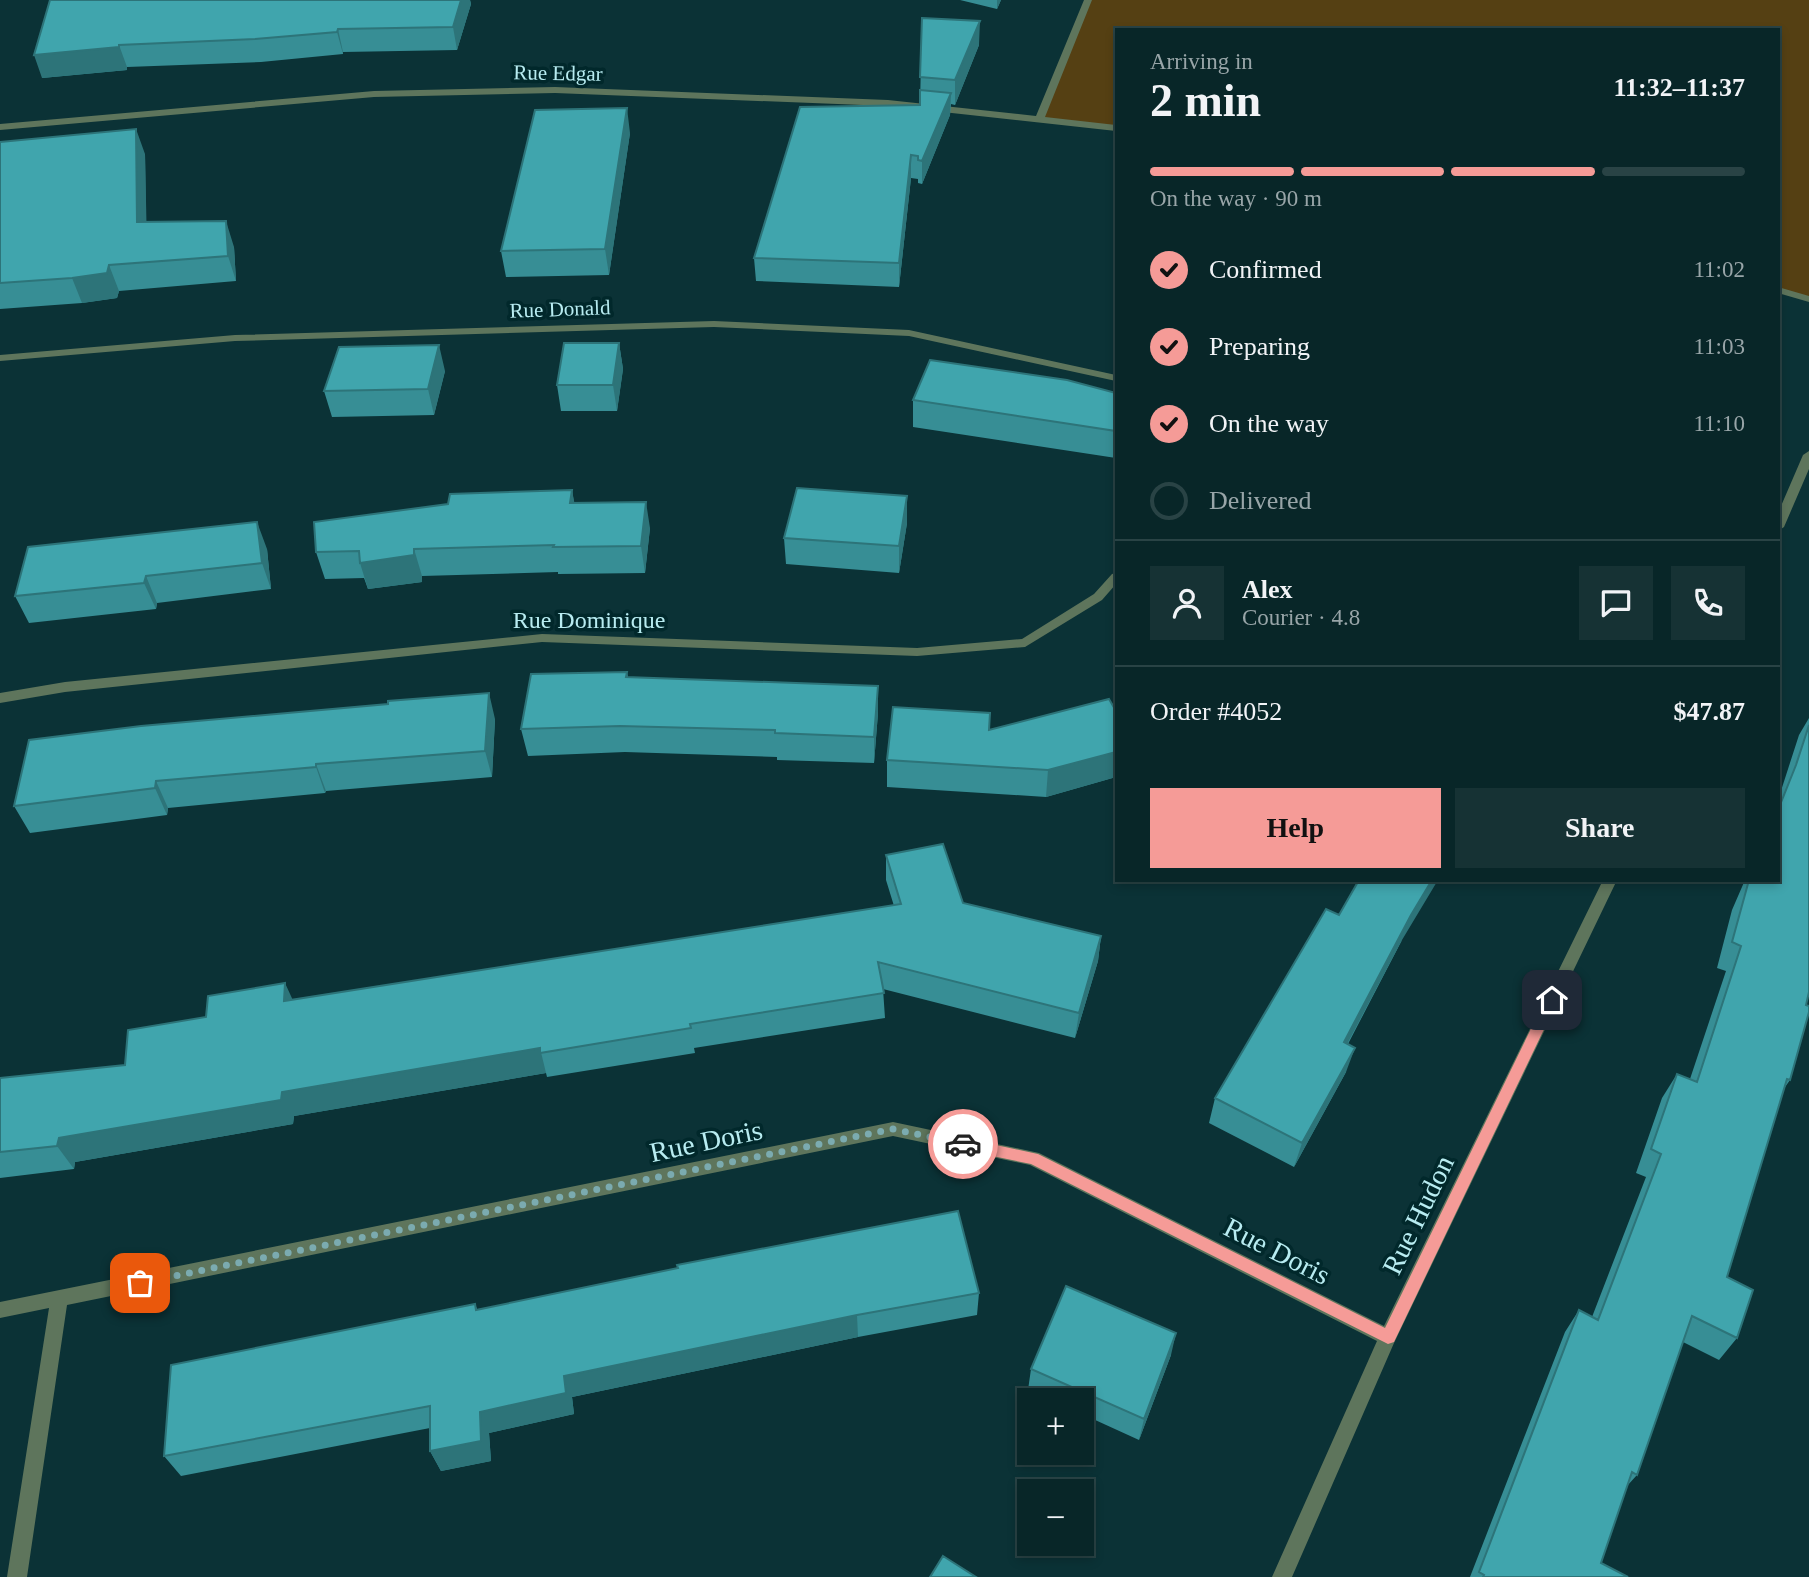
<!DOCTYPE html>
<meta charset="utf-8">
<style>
:root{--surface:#082628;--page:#163234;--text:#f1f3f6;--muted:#98a5a8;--line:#294345;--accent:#f59b97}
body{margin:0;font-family:Georgia,serif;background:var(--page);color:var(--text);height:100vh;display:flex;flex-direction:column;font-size:26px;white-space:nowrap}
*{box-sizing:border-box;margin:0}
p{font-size:23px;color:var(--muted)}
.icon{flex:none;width:38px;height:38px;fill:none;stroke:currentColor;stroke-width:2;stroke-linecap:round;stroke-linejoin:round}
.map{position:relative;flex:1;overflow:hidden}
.panel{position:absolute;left:1115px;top:28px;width:665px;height:854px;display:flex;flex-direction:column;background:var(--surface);border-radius:0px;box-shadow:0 4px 10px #0003,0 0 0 2px var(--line)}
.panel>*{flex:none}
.fabs{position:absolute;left:1017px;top:1388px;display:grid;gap:14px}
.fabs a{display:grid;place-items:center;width:77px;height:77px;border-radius:0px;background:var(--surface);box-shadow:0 4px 10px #0003,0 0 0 2px var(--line);font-size:35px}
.pin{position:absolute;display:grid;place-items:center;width:60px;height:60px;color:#fff;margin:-30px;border-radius:14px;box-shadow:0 4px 10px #0006}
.courier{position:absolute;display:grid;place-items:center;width:70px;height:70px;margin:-35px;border:5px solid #f59b97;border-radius:50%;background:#fff;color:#222;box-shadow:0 2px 9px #0007}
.overview em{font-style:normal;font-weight:700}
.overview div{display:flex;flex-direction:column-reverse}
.overview{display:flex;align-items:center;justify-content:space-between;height:119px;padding:0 35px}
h1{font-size:46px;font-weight:700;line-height:52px}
.bar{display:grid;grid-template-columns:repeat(4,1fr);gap:10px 7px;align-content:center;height:84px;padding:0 35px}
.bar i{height:9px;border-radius:5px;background:var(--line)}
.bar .active{background:var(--accent)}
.bar p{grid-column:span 4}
.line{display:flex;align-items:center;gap:18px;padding:0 35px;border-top:2px solid var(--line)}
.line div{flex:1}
.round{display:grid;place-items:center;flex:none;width:74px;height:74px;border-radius:0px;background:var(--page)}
ol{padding:0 35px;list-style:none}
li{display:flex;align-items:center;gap:21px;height:77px}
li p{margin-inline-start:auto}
li .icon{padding:7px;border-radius:50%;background:var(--accent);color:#111;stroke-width:4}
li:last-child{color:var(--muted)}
li i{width:38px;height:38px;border:4px solid var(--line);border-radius:50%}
.button{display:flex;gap:14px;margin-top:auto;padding:14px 35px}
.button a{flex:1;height:80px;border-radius:0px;background:var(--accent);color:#111;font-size:28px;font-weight:700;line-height:80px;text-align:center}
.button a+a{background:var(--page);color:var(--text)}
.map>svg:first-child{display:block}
</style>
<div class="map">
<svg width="1809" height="1577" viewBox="0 0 1809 1577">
<rect width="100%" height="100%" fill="#0b3236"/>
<!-- green -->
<path fill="#554013" d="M 1088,0 L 1809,0 L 1809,299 L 1778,290 L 1778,30 L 1116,30 L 1116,128 L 1039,120 Z"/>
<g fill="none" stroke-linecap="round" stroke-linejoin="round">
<!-- minor -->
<path fill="#5e755c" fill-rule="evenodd" d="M 1084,0 L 1092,0 L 1045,117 L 1116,125 L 1116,131 L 888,106 L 555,93 L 374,97 L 0,130 L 0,124 L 374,91 L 555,87 L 888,100 L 1036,116 Z
M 1778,287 L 1809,296 L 1809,302 L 1778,293 Z
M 714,321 L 909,330 L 1116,375 L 1116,381 L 909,336 L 714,327 L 235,341 L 0,361 L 0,355 L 235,335 Z
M 1809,451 L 1809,469 L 1784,527 L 1778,531 L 1778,513 L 1803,455 Z
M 1116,573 L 1116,584 L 1102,600 L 1025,647 L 917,656 L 542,642 L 65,692 L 0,703 L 0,693 L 65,682 L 542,634 L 917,648 L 1022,639 L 1094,594 L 1112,574 Z
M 1603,880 L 1617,880 L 1394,1343 L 1292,1577 L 1272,1577 L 1377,1341 L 1030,1165 L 893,1136 L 67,1305 L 27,1577 L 7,1577 L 49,1308 L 0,1318 L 0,1302 L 893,1122 L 1039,1153 L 1384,1326 Z"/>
</g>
<!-- wall -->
<path fill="#378e95" d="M 50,0 L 470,0 L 471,4 L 457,50 L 343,52 L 343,54 L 261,62 L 127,67 L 127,70 L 42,78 Z
M 960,0 L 1001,0 L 997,9 Z
M 922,18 L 979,45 L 955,105 L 951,104 L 950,115 L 922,184 L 918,183 L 918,179 L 911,178 L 899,287 L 756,281 L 754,258 L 920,105 Z
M 630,133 L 609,275 L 506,277 L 501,251 Z
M 0,142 L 145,154 L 146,222 L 234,247 L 236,281 L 119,291 L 117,298 L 82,303 L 0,309 Z
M 619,343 L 623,369 L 617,411 L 561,411 L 557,385 Z
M 445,371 L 434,415 L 332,417 L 324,391 Z
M 1116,393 L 1116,458 L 913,427 L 913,400 Z
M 572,490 L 574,503 L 650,528 L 645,573 L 558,574 L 558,572 L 422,576 L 422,582 L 368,589 L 364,578 L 325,579 L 316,552 L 448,504 Z
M 907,496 L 907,523 L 899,573 L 786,564 L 784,538 Z
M 267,549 L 271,589 L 157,603 L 156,609 L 29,623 L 15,596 Z
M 627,672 L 628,677 L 878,686 L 878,713 L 874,763 L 777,760 L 777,757 L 625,752 L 528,756 L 521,729 Z
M 1116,711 L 1116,777 L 1046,797 L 887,787 L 887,760 L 989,730 Z
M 1809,718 L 1809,992 L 1790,1080 L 1783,1090 L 1727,1277 L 1737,1338 L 1719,1360 L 1683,1342 L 1637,1475 L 1627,1486 L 1601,1563 L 1628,1577 L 1470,1577 L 1565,1332 L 1579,1310 L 1592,1317 L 1646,1177 L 1636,1173 L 1662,1098 L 1677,1074 L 1690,1079 L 1726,971 L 1717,968 L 1732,910 L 1745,880 L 1778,880 L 1778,800 L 1799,735 Z
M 495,719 L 492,777 L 326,791 L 325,793 L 168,808 L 167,815 L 30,833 L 14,806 Z
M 886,855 L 963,903 L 1101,936 L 1098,961 L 1075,1038 L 883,989 L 885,1018 L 694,1048 L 695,1053 L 547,1077 L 546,1073 L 294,1116 L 293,1124 L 75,1162 L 74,1169 L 0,1178 L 0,1078 L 125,1065 L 206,1017 L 293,1000 L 894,906 L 886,880 Z
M 1402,940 L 1348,1044 L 1346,1072 L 1294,1167 L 1209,1123 L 1215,1098 Z
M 979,1293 L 977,1315 L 858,1337 L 572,1397 L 574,1414 L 489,1433 L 491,1461 L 441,1471 L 430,1451 L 430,1428 L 181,1476 L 164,1456 L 475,1304 L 477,1309 Z
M 1171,1355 L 1139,1440 L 1082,1414 L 1082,1400 L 1050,1400 L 1028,1390 L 1031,1369 Z"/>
<!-- shaded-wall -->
<path fill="#2d7479" d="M 461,0 L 470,0 L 471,4 L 457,50 L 453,27 Z
M 997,0 L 1001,0 L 997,9 Z
M 980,21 L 979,45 L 955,105 L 955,80 Z
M 338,29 L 343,52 L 343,54 L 337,32 Z
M 119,45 L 127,67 L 127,70 L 42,78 L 34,55 Z
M 951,93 L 950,115 L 922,184 L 922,161 Z
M 627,108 L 630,133 L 609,275 L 605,249 Z
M 136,129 L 145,154 L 147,248 L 137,222 Z
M 911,155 L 911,178 L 899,287 L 899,263 Z
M 226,221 L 234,247 L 236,281 L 228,256 Z
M 109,265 L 119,291 L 117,298 L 82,303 L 72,278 Z
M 619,343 L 623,369 L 617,411 L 613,385 Z
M 439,345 L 445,371 L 434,415 L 428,389 Z
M 572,490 L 577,517 L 570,503 Z
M 907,496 L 907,523 L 899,573 L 899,546 Z
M 646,502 L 650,528 L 645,573 L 641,546 Z
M 257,522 L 267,549 L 271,589 L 262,563 Z
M 414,549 L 422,576 L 422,582 L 368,589 L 360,563 Z
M 146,576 L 157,603 L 156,609 L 144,583 Z
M 878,686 L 878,713 L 874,763 L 874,737 Z
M 489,693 L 495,719 L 492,777 L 485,751 Z
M 1116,752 L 1116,777 L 1046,797 L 1048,770 Z
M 316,764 L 326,791 L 325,793 L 316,767 Z
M 156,781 L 168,808 L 167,815 L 155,788 Z
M 1432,880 L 1438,880 L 1402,940 L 1335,1067 L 1344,1042 L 1411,915 Z
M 1101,936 L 1098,961 L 1075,1038 L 1079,1013 Z
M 285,983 L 296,1007 L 284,1001 Z
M 540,1048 L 546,1073 L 294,1116 L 293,1124 L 75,1162 L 74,1169 L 57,1146 L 59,1138 L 282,1092 Z
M 1355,1048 L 1346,1072 L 1294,1167 L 1302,1143 Z
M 857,1315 L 858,1337 L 572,1397 L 574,1414 L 489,1433 L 491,1461 L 441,1471 L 430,1451 L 480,1412 L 564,1376 Z
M 1176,1333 L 1171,1355 L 1139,1440 L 1144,1419 Z"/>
<!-- building -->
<path fill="#40a5ad" stroke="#2d7479" stroke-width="2" d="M 50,0 L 461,0 L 453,27 L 338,29 L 337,32 L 255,39 L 119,45 L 119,47 L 34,55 Z
M 922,18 L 980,21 L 955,80 L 920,77 Z
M 920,90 L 951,93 L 922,161 L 918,160 L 918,156 L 911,155 L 899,263 L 754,258 L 800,107 L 920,105 Z
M 627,108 L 605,249 L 501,251 L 535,110 Z
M 136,129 L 137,222 L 226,221 L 228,256 L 109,265 L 107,273 L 72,278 L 0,283 L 0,142 Z
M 564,343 L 619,343 L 613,385 L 557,385 Z
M 439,345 L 428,389 L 324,391 L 339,347 Z
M 930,360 L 1067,380 L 1116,393 L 1116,431 L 913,400 Z
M 797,488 L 907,496 L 899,546 L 784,538 Z
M 572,490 L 570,503 L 646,502 L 641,546 L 553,547 L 554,545 L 414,549 L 414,555 L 360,563 L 359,551 L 316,552 L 314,522 L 448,504 L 450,494 Z
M 257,522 L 262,563 L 146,576 L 144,583 L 15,596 L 28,547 Z
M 627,672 L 626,677 L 878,686 L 874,737 L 775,733 L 775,730 L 620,726 L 521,729 L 531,674 Z
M 489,693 L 485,751 L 316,764 L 316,767 L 156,781 L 155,788 L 14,806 L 29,740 L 141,726 L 388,704 L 388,701 Z
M 1109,699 L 1116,711 L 1116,752 L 1048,770 L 887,760 L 893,707 L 990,713 L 989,730 Z
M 1809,725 L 1809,992 L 1806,1005 L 1809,1006 L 1809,1012 L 1790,1080 L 1787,1079 L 1727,1277 L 1753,1290 L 1737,1338 L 1692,1316 L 1637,1475 L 1632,1472 L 1601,1563 L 1628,1577 L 1483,1577 L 1484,1575 L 1479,1572 L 1579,1310 L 1598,1320 L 1661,1154 L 1651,1149 L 1677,1074 L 1697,1082 L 1741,946 L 1732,942 L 1749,880 L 1778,880 L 1778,810 L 1796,765 Z
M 943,844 L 963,903 L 1101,936 L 1079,1013 L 878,962 L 884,993 L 690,1024 L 691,1028 L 540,1053 L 540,1048 L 282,1092 L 281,1100 L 59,1138 L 57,1146 L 0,1152 L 0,1078 L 125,1065 L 128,1030 L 206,1017 L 208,996 L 285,983 L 284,1001 L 901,904 L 886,855 Z
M 1359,880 L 1432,880 L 1411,915 L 1344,1042 L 1355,1048 L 1302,1143 L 1215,1098 L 1326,909 L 1339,915 Z
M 958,1211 L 979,1293 L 857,1315 L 564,1376 L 566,1393 L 480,1412 L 481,1441 L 430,1451 L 430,1406 L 164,1456 L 171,1365 L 475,1304 L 476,1310 L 678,1268 L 677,1265 Z
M 1066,1286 L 1176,1333 L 1144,1419 L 1031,1369 Z
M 943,1556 L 976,1577 L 930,1577 Z"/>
<!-- route -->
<path fill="#f59b97" d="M 1552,995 L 1558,1000 L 1394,1342 L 1388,1344 L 1031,1164 L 963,1150 L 957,1144 L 963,1138 L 1038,1154 L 1385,1328 L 1545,1000 Z"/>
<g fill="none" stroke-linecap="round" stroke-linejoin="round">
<!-- done -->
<path stroke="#7babb0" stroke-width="7" stroke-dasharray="0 12.6" d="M 140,1283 L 893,1129 L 963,1144"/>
</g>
<g text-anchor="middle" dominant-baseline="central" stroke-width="7" stroke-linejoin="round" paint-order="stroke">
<!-- far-street labels -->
<g font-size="21" fill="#b8ecf1" stroke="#01282b">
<text transform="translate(558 73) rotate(1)">Rue Edgar</text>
<text transform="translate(560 309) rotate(-2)">Rue Donald</text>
</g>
<!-- street labels -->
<g font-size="24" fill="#b8ecf1" stroke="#01282b">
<text x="589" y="620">Rue Dominique</text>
</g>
<!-- near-street labels -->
<g font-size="28" fill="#b8ecf1" stroke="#01282b">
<text transform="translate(706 1141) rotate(-12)">Rue Doris</text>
<text transform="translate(1418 1215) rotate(-64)">Rue Hudon</text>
<text transform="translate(1277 1251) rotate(27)">Rue Doris</text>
</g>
</g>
</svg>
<div class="fabs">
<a>+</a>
<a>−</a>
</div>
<div class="pin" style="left:140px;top:1283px;background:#ea580c"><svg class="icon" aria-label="bag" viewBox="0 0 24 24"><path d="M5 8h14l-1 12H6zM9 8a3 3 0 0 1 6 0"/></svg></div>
<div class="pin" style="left:1552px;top:1000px;background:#1f2937"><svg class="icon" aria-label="home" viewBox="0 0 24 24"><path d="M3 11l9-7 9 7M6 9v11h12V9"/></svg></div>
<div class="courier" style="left:963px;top:1144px"><svg class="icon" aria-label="car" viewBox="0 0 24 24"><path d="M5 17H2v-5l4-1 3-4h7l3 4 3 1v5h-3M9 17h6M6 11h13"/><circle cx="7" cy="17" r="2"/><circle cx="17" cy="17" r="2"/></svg></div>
<section class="panel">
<div class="overview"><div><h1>2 min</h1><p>Arriving in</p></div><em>11:32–11:37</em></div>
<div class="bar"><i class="active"></i><i class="active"></i><i class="active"></i><i></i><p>On the way · 90 m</p></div>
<ol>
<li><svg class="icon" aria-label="check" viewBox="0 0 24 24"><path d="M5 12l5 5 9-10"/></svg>Confirmed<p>11:02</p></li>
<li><svg class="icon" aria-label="check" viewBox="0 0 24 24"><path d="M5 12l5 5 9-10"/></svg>Preparing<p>11:03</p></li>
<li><svg class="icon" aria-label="check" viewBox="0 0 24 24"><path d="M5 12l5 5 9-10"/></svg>On the way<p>11:10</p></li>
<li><i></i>Delivered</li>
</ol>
<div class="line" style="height:126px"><a class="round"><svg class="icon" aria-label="person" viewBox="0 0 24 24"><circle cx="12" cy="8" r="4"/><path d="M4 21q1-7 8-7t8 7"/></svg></a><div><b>Alex</b><p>Courier · 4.8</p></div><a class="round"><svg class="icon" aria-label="chat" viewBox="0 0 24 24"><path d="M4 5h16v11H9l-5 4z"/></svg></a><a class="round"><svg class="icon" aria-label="phone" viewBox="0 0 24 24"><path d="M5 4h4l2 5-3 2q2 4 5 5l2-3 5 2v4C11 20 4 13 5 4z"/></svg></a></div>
<div class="line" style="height:91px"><div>Order #4052</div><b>$47.87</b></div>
<div class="button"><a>Help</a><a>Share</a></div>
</section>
</div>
